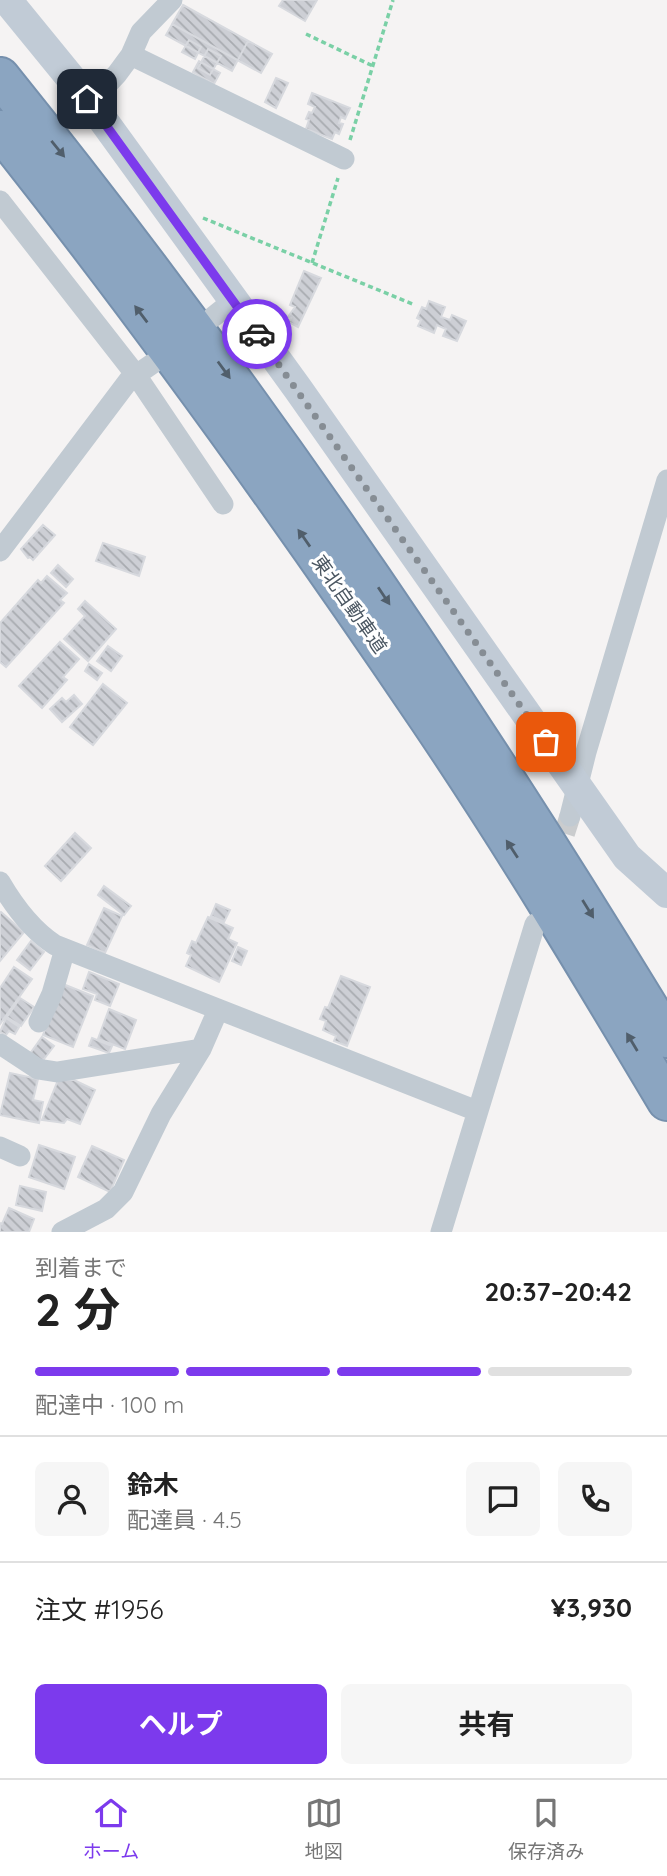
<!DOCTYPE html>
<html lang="ja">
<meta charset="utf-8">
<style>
:root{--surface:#fff;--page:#f6f6f6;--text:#222;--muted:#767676;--line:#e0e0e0;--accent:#7c3aed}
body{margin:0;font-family:Quicksand,"Noto Sans JP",sans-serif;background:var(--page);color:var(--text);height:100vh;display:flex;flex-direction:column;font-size:26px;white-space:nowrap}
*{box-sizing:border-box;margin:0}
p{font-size:23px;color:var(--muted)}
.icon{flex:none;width:38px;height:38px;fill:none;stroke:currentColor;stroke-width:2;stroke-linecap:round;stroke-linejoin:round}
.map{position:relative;height:1232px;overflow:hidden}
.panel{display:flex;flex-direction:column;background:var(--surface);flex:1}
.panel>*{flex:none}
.pin{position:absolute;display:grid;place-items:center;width:60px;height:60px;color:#fff;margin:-30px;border-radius:14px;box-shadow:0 4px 10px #0006}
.courier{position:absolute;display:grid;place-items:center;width:70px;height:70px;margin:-35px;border:5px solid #7c3aed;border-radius:50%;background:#fff;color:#222;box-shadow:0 2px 9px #0007}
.head em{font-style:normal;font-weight:700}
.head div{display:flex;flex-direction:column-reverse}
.head{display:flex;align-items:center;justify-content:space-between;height:119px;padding:0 35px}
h1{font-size:46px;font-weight:700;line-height:52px}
.bar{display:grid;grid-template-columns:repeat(4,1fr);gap:10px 7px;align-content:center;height:84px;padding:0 35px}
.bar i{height:9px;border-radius:5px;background:var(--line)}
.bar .current{background:var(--accent)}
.bar p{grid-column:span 4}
.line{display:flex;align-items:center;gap:18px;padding:0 35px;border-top:2px solid var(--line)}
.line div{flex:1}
.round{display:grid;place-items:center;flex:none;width:74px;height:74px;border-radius:10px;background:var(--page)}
.primary-button{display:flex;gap:14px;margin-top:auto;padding:14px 35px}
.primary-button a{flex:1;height:80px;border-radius:10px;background:var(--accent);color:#fff;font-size:28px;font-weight:700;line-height:80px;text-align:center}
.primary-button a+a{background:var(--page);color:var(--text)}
.dock{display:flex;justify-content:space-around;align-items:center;height:98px;border-top:2px solid var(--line);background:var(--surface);font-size:19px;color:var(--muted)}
.dock a{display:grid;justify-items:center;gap:4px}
.dock .current{color:var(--accent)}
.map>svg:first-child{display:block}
</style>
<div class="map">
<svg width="667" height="1232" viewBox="0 0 667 1232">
<defs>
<pattern id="building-back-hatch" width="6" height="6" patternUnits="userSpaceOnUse" patternTransform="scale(1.75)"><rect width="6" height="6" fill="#cdcfd5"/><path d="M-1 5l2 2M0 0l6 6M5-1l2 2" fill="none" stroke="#a8abb0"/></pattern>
</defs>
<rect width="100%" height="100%" fill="#f5f3f3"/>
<!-- building -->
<path fill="url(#building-back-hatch)" stroke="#d7d9de" stroke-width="2" d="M 283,0 L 317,0 L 305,21 L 279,6 Z
M 183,5 L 248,41 L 232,71 L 166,35 Z
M 183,5 L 272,54 L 261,73 L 172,24 Z
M 189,40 L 201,47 L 195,59 L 182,52 Z
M 208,49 L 221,56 L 210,75 L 198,68 Z
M 199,61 L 220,73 L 214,84 L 193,72 Z
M 276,78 L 288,83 L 276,108 L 265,102 Z
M 312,93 L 350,108 L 345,119 L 341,117 L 339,123 L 343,124 L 339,134 L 335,132 L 332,139 L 306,129 L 309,120 L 306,119 L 309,112 L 312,113 L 315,107 L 308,104 Z
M 304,271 L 321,278 L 298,327 L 289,322 L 291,318 L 288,317 L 295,307 L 290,305 Z
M 429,301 L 445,307 L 441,317 L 450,320 L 452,315 L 466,321 L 457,341 L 443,336 L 446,329 L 437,325 L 434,333 L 418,326 L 421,320 L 417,318 L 422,307 L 426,309 Z
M 43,525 L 55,535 L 33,560 L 30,557 L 28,558 L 21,549 Z
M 103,543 L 145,557 L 139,576 L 96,561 Z
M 58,565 L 73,579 L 66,587 L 51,573 Z
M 47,576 L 67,593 L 60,600 L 64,603 L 6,667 L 0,662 L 0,623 L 38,580 L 41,583 Z
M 85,601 L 116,629 L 88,661 L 64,639 L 85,616 L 78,609 Z
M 60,642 L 79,659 L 63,677 L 67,680 L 42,708 L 19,686 Z
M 108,646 L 122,656 L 111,671 L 97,661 Z
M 89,664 L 102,673 L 97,680 L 85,671 Z
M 103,684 L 127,703 L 93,745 L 70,727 Z
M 74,695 L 82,704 L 62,722 L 50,709 L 62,698 L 66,702 Z
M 75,833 L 91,848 L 61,881 L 45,866 Z
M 104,886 L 131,906 L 124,915 L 98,895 Z
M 216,904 L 230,910 L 224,922 L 211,916 Z
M 104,908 L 122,916 L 105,953 L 87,945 Z
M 1,912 L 24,932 L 0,961 L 0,913 Z
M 208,917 L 233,928 L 228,939 L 237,943 L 219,982 L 186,966 L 191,955 L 187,953 L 192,941 L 196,943 Z
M 31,941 L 44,952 L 30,970 L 17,960 Z
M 238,947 L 247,951 L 241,965 L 232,961 Z
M 14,967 L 32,979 L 0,1024 L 0,988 Z
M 89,972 L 119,984 L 110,1006 L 95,1000 L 97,994 L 83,989 Z
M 341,976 L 370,987 L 347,1046 L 334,1041 L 336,1036 L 323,1030 L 326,1021 L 320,1019 L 325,1007 L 328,1008 Z
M 63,984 L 93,996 L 73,1047 L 43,1035 Z
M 20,998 L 34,1007 L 21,1026 L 7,1017 Z
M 109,1009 L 136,1020 L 125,1049 L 98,1039 Z
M 6,1018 L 19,1027 L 15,1034 L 9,1031 L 6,1035 L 0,1032 Z
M 42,1037 L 54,1046 L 41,1063 L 29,1055 Z
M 92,1038 L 112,1046 L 109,1053 L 89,1046 Z
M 10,1073 L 38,1079 L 33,1100 L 43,1102 L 39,1123 L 0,1115 Z
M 58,1080 L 74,1080 L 95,1090 L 80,1124 L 67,1119 L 64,1123 L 42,1120 Z
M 39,1145 L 75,1157 L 64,1189 L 29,1177 Z
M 92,1146 L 124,1160 L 110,1192 L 78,1177 Z
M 20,1186 L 46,1192 L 42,1211 L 16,1205 Z
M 9,1208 L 34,1219 L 29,1232 L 0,1232 L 0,1223 L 2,1224 Z"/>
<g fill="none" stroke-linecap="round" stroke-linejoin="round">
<!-- street-tunnel -->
<path stroke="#caccce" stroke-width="21" stroke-dasharray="21 10" stroke-linecap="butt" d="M 555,863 L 570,816"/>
<!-- highway casing -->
<g stroke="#7690ad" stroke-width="42">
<path id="highway" d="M 0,77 C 245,381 465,704 667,1038
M 0,130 C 151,320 293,518 429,719 C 513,843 590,972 667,1101"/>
</g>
<!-- path -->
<path stroke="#7ad0a6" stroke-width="3.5" stroke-dasharray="5 3.5" stroke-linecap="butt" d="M 306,34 L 373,66
M 350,140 L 393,0
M 203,218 L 415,305
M 312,263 L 338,178"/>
<!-- street -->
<path stroke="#c1cad2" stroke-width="21" d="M 131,55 L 344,159
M 87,98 L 103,89 L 117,74 L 131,55 L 141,32 L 172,0
M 0,201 L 136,375 L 223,504
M 213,317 L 233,301
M 0,551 L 129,380 L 152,364
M 570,816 L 586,752 L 667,480
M 0,882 C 14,906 32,930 55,945 L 477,1111
M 39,1022 L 52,994 L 65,949
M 0,1044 L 38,1069 L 57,1072 L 201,1049
M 0,1147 L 20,1156
M 62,1232 L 106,1209 L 123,1192 L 161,1114 L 201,1049 L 218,1010
M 441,1232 L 535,924"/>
<!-- secondary -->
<path stroke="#c1cbd6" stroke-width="30" d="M 7,0 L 87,98 L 298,389 L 627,857 L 667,893"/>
<!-- highway -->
<use href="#highway" stroke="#8ba5c1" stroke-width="38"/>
</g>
<!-- one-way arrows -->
<defs><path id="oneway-solid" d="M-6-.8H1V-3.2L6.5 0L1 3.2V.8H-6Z" transform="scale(1.75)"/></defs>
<g fill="#505e6b">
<use href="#oneway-solid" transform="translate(58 149) rotate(51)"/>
<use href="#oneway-solid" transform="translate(141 314) rotate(-127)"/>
<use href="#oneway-solid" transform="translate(224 370) rotate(54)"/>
<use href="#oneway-solid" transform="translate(304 538) rotate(-125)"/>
<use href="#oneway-solid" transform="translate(384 596) rotate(56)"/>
<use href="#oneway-solid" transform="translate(512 849) rotate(-123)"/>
<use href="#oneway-solid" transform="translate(588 909) rotate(58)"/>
<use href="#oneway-solid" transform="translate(632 1042) rotate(-121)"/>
</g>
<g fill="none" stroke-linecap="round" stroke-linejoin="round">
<!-- done -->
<path stroke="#868d94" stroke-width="7" stroke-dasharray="0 12.6" d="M 257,334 L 546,742"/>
<!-- route -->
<path stroke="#7c3aed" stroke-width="9" d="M 87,99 L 257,334"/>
</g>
<g text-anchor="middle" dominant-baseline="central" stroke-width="6" stroke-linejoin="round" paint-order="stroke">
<!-- street labels -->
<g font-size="19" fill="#4a5661" stroke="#fff">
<text transform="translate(350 604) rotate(55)">東北自動車道</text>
</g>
</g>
</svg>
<div class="pin" style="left:546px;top:742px;background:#ea580c"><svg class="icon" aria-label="bag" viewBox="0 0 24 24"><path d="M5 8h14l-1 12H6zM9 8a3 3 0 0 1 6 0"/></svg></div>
<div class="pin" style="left:87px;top:99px;background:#1f2937"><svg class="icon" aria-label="home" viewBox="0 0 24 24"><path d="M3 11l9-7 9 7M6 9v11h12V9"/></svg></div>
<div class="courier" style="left:257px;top:334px"><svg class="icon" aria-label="car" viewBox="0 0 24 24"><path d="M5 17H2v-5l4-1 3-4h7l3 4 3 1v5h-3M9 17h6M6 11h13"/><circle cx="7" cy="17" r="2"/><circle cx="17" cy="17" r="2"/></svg></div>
</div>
<section class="panel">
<div class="head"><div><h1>2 分</h1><p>到着まで</p></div><em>20:37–20:42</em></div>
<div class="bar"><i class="current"></i><i class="current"></i><i class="current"></i><i></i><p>配達中 · 100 m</p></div>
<div class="line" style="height:126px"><a class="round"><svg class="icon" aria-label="person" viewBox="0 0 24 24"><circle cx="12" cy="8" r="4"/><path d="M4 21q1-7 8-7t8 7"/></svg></a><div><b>鈴木</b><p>配達員 · 4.5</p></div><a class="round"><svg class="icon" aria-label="chat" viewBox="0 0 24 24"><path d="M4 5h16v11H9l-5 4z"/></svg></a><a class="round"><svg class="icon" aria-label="phone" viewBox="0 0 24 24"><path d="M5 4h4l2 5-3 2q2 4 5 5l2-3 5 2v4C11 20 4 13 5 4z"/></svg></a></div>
<div class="line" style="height:91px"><div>注文 #1956</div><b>¥3,930</b></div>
<div class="primary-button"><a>ヘルプ</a><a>共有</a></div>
</section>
<nav class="dock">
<a class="current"><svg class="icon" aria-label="home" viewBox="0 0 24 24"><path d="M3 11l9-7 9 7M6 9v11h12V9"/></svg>ホーム</a>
<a><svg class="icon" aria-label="map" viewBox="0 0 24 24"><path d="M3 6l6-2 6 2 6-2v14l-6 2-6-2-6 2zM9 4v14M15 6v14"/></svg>地図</a>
<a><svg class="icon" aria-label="saved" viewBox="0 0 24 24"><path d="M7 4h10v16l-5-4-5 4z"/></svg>保存済み</a>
</nav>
